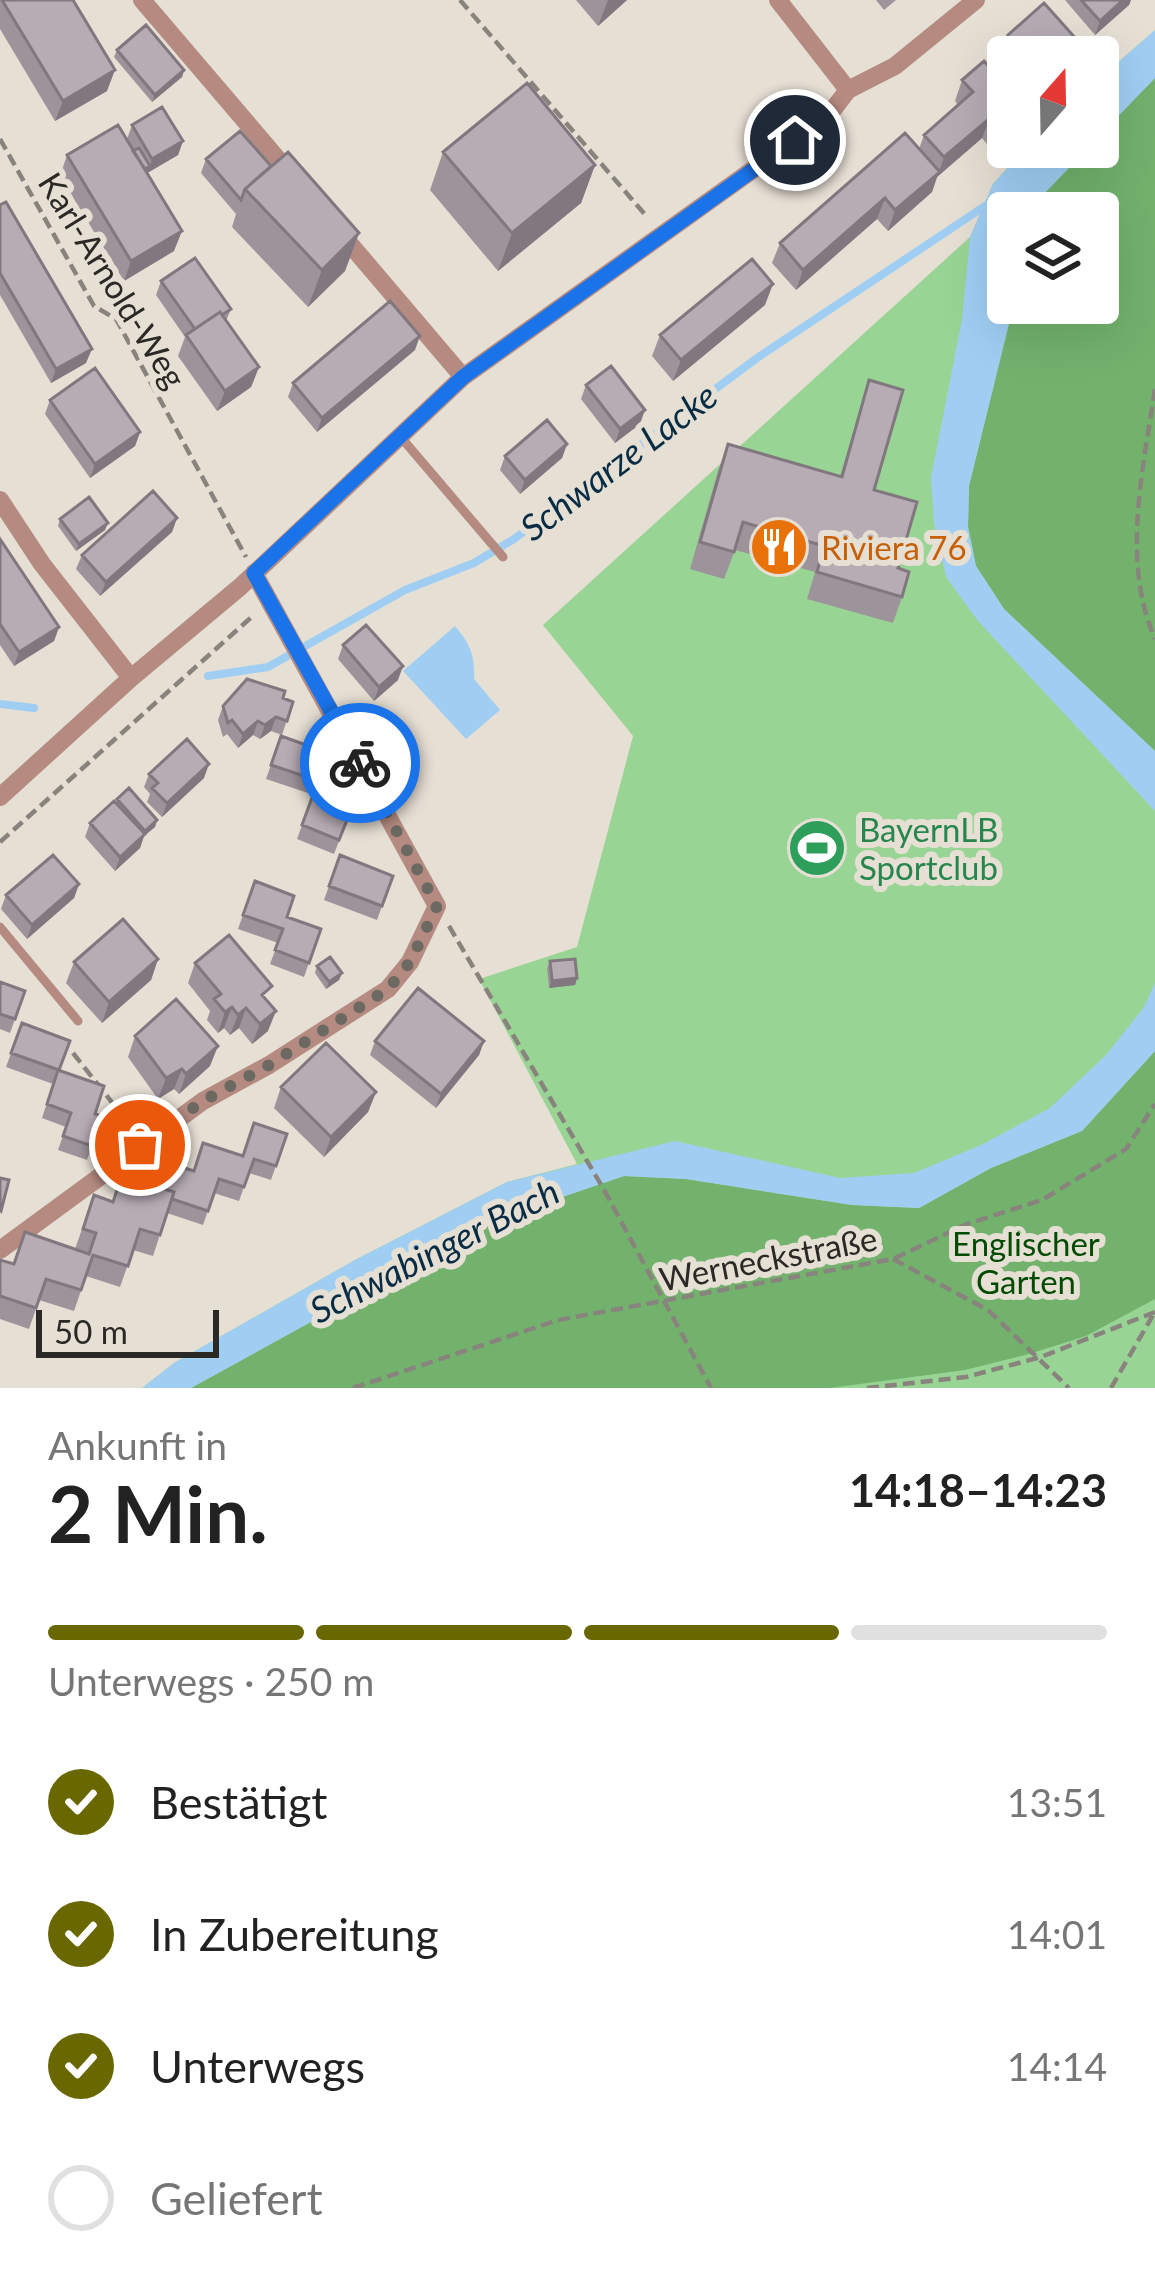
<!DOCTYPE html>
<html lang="de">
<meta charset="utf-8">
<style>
:root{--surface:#fff;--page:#f2f2f2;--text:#222;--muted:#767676;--line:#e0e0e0;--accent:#696700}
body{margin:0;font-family:Lato,sans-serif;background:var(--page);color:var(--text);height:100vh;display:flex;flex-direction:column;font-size:45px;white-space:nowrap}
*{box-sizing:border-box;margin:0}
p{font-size:39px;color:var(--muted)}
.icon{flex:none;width:66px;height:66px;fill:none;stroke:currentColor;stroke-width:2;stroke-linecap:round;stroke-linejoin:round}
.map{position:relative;height:1388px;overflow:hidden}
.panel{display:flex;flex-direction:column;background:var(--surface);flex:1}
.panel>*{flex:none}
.needle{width:78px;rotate:20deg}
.controls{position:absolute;left:987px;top:36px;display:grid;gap:24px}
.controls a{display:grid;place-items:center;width:132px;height:132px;border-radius:12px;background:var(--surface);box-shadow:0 12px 48px #0002;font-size:60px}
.scale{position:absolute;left:36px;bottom:30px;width:183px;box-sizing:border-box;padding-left:12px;border:6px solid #2b2925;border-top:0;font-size:33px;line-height:42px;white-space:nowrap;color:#2b2925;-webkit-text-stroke:9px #e6dfd4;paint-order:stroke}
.pin{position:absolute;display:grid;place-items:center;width:102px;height:102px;color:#fff;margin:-51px;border:6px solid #fff;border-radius:50%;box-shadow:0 3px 12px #0007}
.courier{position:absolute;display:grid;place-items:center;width:120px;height:120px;margin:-60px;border:9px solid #1a73e8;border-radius:50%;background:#fff;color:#222;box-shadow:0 3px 15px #0007}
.summary em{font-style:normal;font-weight:700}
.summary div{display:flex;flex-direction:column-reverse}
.summary{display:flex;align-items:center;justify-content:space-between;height:204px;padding:0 48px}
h1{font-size:78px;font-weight:700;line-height:90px}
.bar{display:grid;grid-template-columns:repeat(4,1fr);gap:18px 12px;align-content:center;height:144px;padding:0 48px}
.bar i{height:15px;border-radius:9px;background:var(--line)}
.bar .selected{background:var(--accent)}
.bar p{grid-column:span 4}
ol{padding:0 48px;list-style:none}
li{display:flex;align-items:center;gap:36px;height:132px}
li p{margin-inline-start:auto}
li .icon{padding:12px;border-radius:50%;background:var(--accent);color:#fff;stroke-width:4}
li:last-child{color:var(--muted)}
li i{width:66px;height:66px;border:6px solid var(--line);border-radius:50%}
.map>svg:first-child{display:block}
</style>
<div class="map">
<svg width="1155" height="1388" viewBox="0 0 1155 1388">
<rect width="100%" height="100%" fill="#e6dfd4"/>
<!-- green -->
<path fill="#98d594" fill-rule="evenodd" d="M 1155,30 L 1155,1388 L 142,1388 L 174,1363 L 355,1260 L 507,1182 L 577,1164 L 479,979 L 577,947 L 633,736 L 543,625 L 970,237 L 993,184 L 1026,147 L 1098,147 L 1098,80 ZM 1008,213 L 1098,213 L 1098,303 L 1008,303 Z"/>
<!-- forest -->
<path fill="#72b26d" d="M 1155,78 L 1155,751 L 1004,609 L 976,566 L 968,527 L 969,486 L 1014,303 L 1098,303 L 1098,213 L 1036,213 L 1040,198 L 1089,147 L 1098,147 L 1098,137 Z
M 1155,1051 L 1155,1299 L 1086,1336 L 1029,1354 L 965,1370 L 830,1388 L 191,1388 L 498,1219 L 624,1176 L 686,1179 L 852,1205 L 919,1208 L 991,1168 L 1082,1131 Z"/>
<!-- water -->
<path fill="#a0cef3" d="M 1155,30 L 1155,78 L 1098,137 L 1098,80 Z
M 1026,147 L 1089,147 L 1040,198 L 1036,213 L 1008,213 L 1008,303 L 1014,303 L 969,486 L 968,527 L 976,566 L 1004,609 L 1155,751 L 1155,811 L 978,621 L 946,577 L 934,523 L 931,478 L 962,319 L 970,237 L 993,184 Z
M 455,626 C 470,644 475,655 474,679 L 500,710 L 466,739 L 403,671 Z
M 1155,983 L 1155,1051 L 1082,1131 L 991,1168 L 919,1208 L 852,1205 L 686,1179 L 624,1176 L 498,1219 L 191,1388 L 142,1388 L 174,1363 L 355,1260 L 507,1182 L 675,1141 L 840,1178 L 914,1173 L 981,1145 L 1050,1108 L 1106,1055 L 1144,1007 Z"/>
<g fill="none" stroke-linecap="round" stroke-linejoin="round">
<!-- stream -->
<path stroke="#a0cef3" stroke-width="8" d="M 208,676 L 268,667 L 405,590 L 474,563 L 514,539 L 757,358 L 991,202
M 0,704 L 34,708"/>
<!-- path -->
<path stroke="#88837c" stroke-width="4.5" stroke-dasharray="12 6" stroke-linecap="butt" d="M 460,0 L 648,218
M 0,139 L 94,306 L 116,319 L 246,557
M 1155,389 C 1143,470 1121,561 1155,639
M 0,842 L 255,614
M 449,926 L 603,1188 L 711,1388
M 73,1053 L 133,1129
M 893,1259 L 988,1310 L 1069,1388
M 353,1388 L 558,1320 L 893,1259 L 967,1224 L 1042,1200 L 1126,1149 L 1155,1104
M 867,1388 L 966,1377 L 1041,1357 L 1155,1312
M 1111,1388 L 1153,1315"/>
<!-- service -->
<path stroke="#b58b81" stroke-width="9" d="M 399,435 L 503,557
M 0,927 L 78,1021"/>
<!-- minor -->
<path stroke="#b58b81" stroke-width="18" d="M 142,0 L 293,177
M 778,0 L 848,90
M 338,230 L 463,377
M 0,500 L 42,564 L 131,678
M 0,797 L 131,678 L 240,587 L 463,377 L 828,116 L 848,90 L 895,66 L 976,0
M 0,1250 L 203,1101 L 269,1065 L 388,989 L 410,962 L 437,906 L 254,573"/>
</g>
<!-- wall -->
<path fill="#9d949b" d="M 0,0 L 73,0 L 107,91 L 55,121 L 0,29 Z
M 576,0 L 627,0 L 598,26 Z
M 876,0 L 896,0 L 884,10 Z
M 1065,0 L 1131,0 L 1129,5 L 1095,35 Z
M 1008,35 L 1078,41 L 1070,57 L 1010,57 L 1003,49 Z
M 117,50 L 184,70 L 182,77 L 152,102 L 114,57 Z
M 962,80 L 1008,88 L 1008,136 L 992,150 L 982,138 L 937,177 L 932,192 L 888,231 L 877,219 L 796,290 L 772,263 L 780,243 L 919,149 L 924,135 L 958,105 L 955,101 Z
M 132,125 L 183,141 L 178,155 L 147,173 L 174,251 L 124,281 L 60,176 L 67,155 L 127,139 Z
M 443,152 L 595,165 L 581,203 L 498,271 L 430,190 Z
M 206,159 L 271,166 L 359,233 L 345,271 L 308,307 L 232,227 L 236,214 L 201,173 Z
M 0,205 L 86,363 L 51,383 L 0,295 Z
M 161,281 L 231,309 L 226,321 L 259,367 L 251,387 L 217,411 L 178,356 L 185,337 L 156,295 Z
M 765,305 L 673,381 L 652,356 L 660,335 Z
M 415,350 L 317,432 L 288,397 L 293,383 Z
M 869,380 L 874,490 L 898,568 L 902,597 L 893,623 L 807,599 L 815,572 L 735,550 L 724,579 L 690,569 L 718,471 L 728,444 L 840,476 Z
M 586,385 L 640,424 L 615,443 L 581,399 Z
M 50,400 L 140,432 L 135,446 L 90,478 L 45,414 Z
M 567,444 L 562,458 L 520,494 L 500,470 L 505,456 Z
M 177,518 L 172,532 L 100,596 L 76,569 L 82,555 Z
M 60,519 L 105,530 L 76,551 L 58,526 Z
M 0,539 L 59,627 L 54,641 L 14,666 L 0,645 Z
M 343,645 L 398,680 L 374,701 L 338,659 Z
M 283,698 L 293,702 L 282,735 L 271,731 L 260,739 L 253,735 L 238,748 L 227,734 L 223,737 L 218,720 L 223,706 Z
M 281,736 L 323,751 L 308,793 L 266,779 Z
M 149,774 L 204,778 L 162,817 L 147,802 L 150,794 L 144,787 Z
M 313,795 L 351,810 L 334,854 L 297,839 Z
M 117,799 L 157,820 L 155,827 L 144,836 L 140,848 L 115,871 L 85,837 L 90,823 L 116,802 Z
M 340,855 L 393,876 L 377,920 L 324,900 Z
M 255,881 L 287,917 L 321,929 L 304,977 L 270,964 L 278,943 L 238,929 Z
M 79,884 L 74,898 L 27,939 L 1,909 L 6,895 Z
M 158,959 L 151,980 L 102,1023 L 66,983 L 74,962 Z
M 550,961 L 577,978 L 575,985 L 549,988 L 547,968 Z
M 195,963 L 267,1000 L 268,1031 L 252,1044 L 239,1028 L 230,1035 L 224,1028 L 218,1033 L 207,1020 L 210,1011 L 188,983 Z
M 317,966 L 342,973 L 339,980 L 326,989 L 315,973 Z
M 0,982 L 25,991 L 10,1033 L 0,1029 Z
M 22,1023 L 95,1114 L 102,1116 L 87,1160 L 58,1150 L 66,1127 L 42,1118 L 53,1084 L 6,1067 Z
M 135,1036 L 210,1066 L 179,1094 L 174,1089 L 158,1099 L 128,1057 Z
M 375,1041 L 484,1041 L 479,1055 L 436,1108 L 370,1055 Z
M 281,1087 L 376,1092 L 368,1112 L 324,1157 L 274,1108 Z
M 287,1134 L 271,1180 L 249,1173 L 239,1201 L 214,1193 L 203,1225 L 167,1213 L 153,1256 L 133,1250 L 120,1287 L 86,1276 L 74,1311 L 39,1300 L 29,1329 L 0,1319 L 0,1260 L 13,1264 L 75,1249 L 94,1195 L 112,1201 L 158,1187 L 194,1171 L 243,1155 Z"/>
<!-- shaded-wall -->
<path fill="#80787e" d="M 608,0 L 627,0 L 598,26 Z
M 1123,0 L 1131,0 L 1129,5 L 1095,35 L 1100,21 Z
M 1078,41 L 1070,57 L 1059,57 Z
M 115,70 L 107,91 L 55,121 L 63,101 Z
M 184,70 L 182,77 L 152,102 L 155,95 Z
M 990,118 L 982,138 L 937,177 L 932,192 L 888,231 L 895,210 L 939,172 L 944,157 Z
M 1008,122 L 1008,136 L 992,150 L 1000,129 Z
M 183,141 L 178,155 L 132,182 L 135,175 L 150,166 L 152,159 Z
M 595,165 L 581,203 L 498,271 L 512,233 Z
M 885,198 L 877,219 L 796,290 L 803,270 Z
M 182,231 L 174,251 L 124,281 L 131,261 Z
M 359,233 L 345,271 L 308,307 L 322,270 Z
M 773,284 L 765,305 L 673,381 L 681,360 Z
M 420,336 L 415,350 L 317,432 L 322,418 Z
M 92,349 L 86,363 L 51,383 L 56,369 Z
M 259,367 L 251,387 L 217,411 L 225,391 Z
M 645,410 L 640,424 L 615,443 L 620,429 Z
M 140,432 L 135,446 L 90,478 L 95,464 Z
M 567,444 L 562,458 L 520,494 L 525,480 Z
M 177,518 L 172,532 L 100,596 L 106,582 Z
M 108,523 L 105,530 L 76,551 L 79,544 Z
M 59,627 L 54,641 L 14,666 L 19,652 Z
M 403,666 L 398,680 L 374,701 L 379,687 Z
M 276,717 L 271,731 L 260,739 L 265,725 Z
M 258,721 L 253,735 L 238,748 L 243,734 Z
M 209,764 L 204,778 L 162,817 L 167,803 Z
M 157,820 L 155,827 L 144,836 L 140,848 L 115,871 L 120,857 Z
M 79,884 L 74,898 L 27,939 L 32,925 Z
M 158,959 L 151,980 L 102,1023 L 109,1002 Z
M 342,973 L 339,980 L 326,989 L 329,982 Z
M 577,978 L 575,985 L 549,988 L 552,981 Z
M 232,1007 L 224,1028 L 218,1033 L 225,1012 Z
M 246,1008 L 239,1028 L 230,1035 L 238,1015 Z
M 276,1011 L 268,1031 L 252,1044 L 260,1024 Z
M 484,1041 L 479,1055 L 436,1108 L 441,1094 Z
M 218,1046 L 210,1066 L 179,1094 L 186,1074 Z
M 182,1069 L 174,1089 L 158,1099 L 166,1078 Z
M 376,1092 L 368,1112 L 324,1157 L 331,1137 Z"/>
<!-- building -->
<path fill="#b7acb4" stroke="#80787e" stroke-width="3" d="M 2,0 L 73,0 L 115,70 L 63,101 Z
M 1081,0 L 1123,0 L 1100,21 Z
M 1044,3 L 1078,41 L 1059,57 L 1028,57 L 1008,35 Z
M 146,25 L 184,70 L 155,95 L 117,50 Z
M 984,61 L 1008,88 L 1008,122 L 1000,129 L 990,118 L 944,157 L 924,135 L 973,92 L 962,80 Z
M 527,83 L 595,165 L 512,233 L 443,152 Z
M 162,107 L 183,141 L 152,159 L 132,125 Z
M 118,125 L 182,231 L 131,261 L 67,155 Z
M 240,131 L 271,166 L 245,189 L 241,200 L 206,159 Z
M 905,133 L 940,172 L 895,210 L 885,198 L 803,270 L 780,243 Z
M 139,148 L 150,166 L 145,169 L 133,151 Z
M 288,152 L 359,233 L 322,270 L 245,189 Z
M 6,202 L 92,349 L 56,369 L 0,273 L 0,205 Z
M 195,258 L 231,309 L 222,315 L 220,312 L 195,329 L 161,281 Z
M 752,259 L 773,284 L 681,360 L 660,335 Z
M 390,301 L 420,336 L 322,418 L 293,383 Z
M 220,312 L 259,367 L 225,391 L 186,335 Z
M 611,366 L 645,410 L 620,429 L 586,385 Z
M 95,368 L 140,432 L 95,464 L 50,400 Z
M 869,380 L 903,390 L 874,490 L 917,502 L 898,568 L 909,572 L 902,597 L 817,572 L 824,546 L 743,522 L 734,552 L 700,542 L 728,444 L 842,477 Z
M 547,420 L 567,444 L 525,480 L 505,456 Z
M 153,491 L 177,518 L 106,582 L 82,555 Z
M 89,497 L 108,523 L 79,544 L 60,519 Z
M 0,539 L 59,627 L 19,652 L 0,624 Z
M 366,625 L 403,666 L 379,687 L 343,645 Z
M 247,679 L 285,691 L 283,698 L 293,702 L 287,721 L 276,717 L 265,725 L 258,721 L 243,734 L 232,720 L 228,723 L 223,706 Z
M 281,736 L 323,751 L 313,779 L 271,765 Z
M 187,739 L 209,764 L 167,803 L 152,788 L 158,783 L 149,774 Z
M 129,788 L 157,820 L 145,831 L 117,799 Z
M 313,795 L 351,810 L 339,840 L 302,825 Z
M 114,801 L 145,834 L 120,857 L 90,823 Z
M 53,855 L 79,884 L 32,925 L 6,895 Z
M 340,855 L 393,876 L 382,906 L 329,886 Z
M 255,881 L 294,896 L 287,917 L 321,929 L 309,963 L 275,950 L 283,929 L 243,915 Z
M 123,919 L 158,959 L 109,1002 L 74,962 Z
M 229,935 L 272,986 L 262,995 L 276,1011 L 260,1024 L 246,1008 L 238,1015 L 232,1007 L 225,1012 L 214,999 L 221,994 L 195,963 Z
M 330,957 L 342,973 L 329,982 L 317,966 Z
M 575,959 L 577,978 L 552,981 L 550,961 Z
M 0,982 L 25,991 L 15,1019 L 0,1014 Z
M 418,988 L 484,1041 L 441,1094 L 375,1041 Z
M 176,999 L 218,1046 L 186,1074 L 182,1069 L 166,1078 L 135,1036 Z
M 22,1023 L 70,1041 L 59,1070 L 11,1053 Z
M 326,1043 L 376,1092 L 331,1137 L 281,1087 Z
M 58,1070 L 104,1086 L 95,1114 L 102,1116 L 92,1146 L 63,1136 L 71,1113 L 47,1104 Z
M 254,1123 L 287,1134 L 276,1166 L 254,1159 L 244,1187 L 219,1179 L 208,1211 L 172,1199 L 174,1192 L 158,1187 L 166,1162 L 194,1171 L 203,1143 L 243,1156 Z
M 122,1175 L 174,1192 L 160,1235 L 140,1229 L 128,1266 L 93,1255 L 81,1290 L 46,1279 L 36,1308 L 0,1296 L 0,1260 L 14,1264 L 25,1232 L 89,1254 L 96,1233 L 83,1229 L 94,1195 L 113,1202 Z
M 0,1178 L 9,1180 L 1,1211 L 0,1210 Z"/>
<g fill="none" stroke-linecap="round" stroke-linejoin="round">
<!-- done -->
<path stroke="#6c6962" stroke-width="12" stroke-dasharray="0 21.6" d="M 140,1145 L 203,1101 L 269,1065 L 388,989 L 410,962 L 437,906 L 360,763"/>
<!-- route -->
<path stroke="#1a73e8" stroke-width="15" d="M 360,763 L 254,573 L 463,377 L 795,140"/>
</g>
<!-- icons -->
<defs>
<g id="restaurant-disc" transform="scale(3)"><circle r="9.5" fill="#e8710a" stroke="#e6dfd4"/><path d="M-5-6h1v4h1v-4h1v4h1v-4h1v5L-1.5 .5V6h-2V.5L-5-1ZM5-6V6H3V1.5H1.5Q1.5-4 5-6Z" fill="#fff"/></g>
<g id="stadium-disc" transform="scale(3)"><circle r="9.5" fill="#2e9e5b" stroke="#e6dfd4"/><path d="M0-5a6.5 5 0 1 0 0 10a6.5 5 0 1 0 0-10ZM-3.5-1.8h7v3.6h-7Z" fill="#fff"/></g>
</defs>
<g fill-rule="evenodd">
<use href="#restaurant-disc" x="779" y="547"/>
<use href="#stadium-disc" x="817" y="848"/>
</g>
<g text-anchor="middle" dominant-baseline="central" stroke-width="12" stroke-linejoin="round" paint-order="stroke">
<!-- street labels -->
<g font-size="33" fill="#2b2925" stroke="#e6dfd4">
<text transform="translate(113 280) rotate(58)">Karl-Arnold-Weg</text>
<text transform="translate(768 1258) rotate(-11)">Werneckstraße</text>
</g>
<!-- food labels -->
<g font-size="33" fill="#c56008" stroke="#e6dfd4" text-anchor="start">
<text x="821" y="547">Riviera 76</text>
</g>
<!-- leisure labels -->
<g font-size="33" fill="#27864d" stroke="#e6dfd4" text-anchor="start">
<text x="859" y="829">BayernLB<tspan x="859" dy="38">Sportclub</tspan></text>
</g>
<!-- park labels -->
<g font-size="33" fill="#024b03" stroke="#e6dfd4">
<text x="1026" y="1243">Englischer<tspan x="1026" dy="38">Garten</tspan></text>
</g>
<!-- water labels -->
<g font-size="36" font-style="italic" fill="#082c44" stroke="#e6dfd4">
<text transform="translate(618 461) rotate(-37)">Schwarze Lacke</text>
<text transform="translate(434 1250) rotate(-27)">Schwabinger Bach</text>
</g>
</g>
</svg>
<div class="controls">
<a><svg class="needle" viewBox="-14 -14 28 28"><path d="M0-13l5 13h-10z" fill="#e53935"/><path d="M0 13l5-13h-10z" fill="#767676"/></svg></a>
<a><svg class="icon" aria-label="layers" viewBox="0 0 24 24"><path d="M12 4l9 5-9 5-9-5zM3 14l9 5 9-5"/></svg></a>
</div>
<div class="scale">50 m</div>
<div class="pin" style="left:140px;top:1145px;background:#ea580c"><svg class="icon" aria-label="bag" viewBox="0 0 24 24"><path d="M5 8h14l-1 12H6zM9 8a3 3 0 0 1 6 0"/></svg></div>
<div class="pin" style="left:795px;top:140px;background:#1f2937"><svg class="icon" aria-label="home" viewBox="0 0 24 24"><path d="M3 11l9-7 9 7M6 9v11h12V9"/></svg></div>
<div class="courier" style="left:360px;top:763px"><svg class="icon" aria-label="bike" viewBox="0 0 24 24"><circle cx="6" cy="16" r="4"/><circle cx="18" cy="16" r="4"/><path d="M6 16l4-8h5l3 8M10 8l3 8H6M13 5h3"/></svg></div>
</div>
<section class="panel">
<div class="summary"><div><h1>2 Min.</h1><p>Ankunft in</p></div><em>14:18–14:23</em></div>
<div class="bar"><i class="selected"></i><i class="selected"></i><i class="selected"></i><i></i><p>Unterwegs · 250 m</p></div>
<ol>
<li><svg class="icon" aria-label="check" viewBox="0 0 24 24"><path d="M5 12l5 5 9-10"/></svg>Bestätigt<p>13:51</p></li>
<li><svg class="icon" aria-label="check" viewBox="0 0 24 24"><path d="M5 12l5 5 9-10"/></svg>In Zubereitung<p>14:01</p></li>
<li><svg class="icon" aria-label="check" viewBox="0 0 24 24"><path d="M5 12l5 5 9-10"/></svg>Unterwegs<p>14:14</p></li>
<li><i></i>Geliefert</li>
</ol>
</section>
